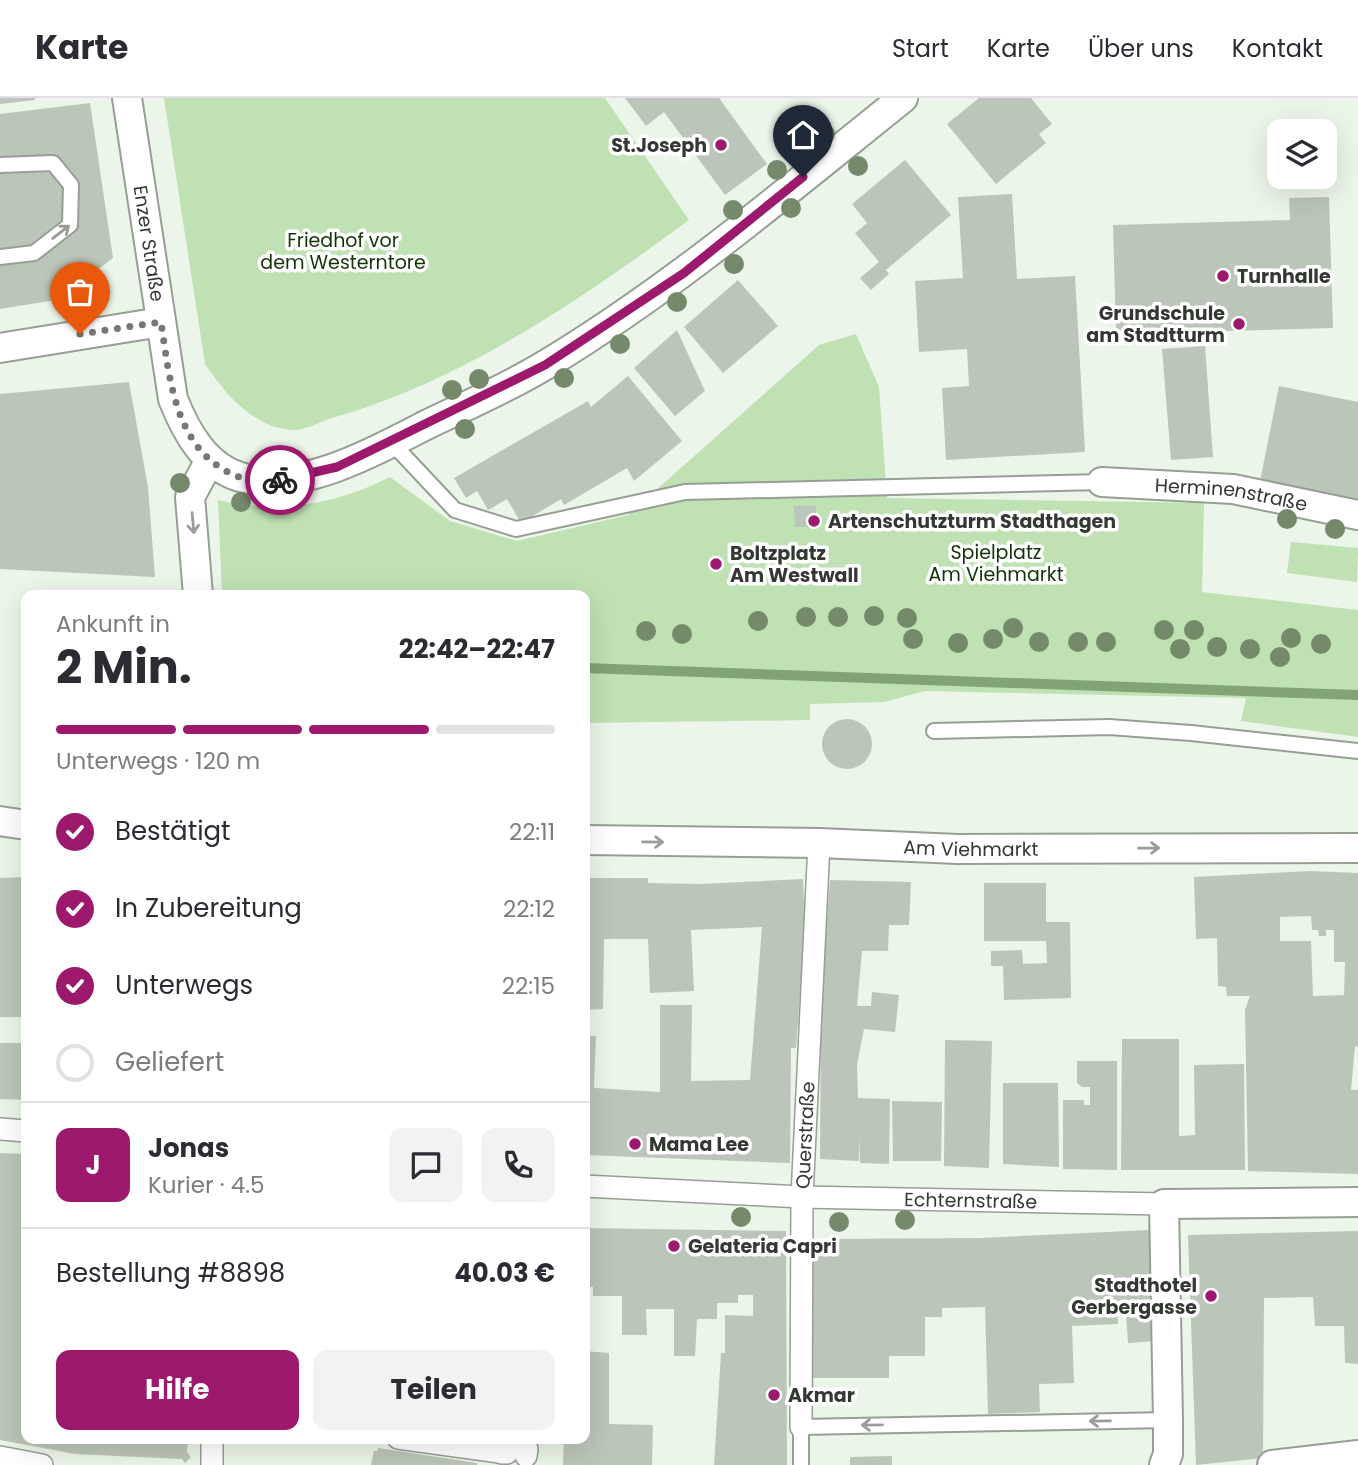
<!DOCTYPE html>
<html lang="de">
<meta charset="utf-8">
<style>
:root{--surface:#fff;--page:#f2f2f3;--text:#2b2b33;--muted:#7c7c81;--line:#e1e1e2;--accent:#9c196d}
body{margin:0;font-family:Poppins,sans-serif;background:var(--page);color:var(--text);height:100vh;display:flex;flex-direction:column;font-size:26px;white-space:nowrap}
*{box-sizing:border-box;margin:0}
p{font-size:23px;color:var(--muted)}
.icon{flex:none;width:38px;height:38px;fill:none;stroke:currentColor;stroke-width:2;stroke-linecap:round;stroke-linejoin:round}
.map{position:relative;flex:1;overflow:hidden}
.drawer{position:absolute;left:21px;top:492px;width:569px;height:854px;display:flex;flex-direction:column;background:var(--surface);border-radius:14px;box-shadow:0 7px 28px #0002}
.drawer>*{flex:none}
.buttons{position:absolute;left:1267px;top:21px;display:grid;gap:14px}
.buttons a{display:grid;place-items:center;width:70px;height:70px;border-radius:14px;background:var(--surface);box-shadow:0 7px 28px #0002;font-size:35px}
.pin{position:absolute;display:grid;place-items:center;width:60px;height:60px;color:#fff;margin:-72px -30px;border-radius:50% 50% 50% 0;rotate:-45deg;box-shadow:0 0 7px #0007}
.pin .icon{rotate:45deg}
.courier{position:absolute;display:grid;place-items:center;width:70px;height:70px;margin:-35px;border:5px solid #9c196d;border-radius:50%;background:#fff;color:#222;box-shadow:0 2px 9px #0007}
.headline em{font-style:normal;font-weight:700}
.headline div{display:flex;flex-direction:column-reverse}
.headline{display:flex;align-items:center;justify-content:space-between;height:119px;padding:0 35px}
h1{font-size:46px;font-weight:700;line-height:52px}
.bar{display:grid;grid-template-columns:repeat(4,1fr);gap:10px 7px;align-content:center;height:84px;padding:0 35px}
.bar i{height:9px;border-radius:5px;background:var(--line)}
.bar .on{background:var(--accent)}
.bar p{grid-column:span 4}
.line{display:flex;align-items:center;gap:18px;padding:0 35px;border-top:2px solid var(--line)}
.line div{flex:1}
.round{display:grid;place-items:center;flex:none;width:74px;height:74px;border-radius:14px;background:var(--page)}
ol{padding:0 35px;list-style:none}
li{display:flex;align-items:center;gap:21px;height:77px}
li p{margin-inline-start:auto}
li .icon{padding:7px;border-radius:50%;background:var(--accent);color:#fff;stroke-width:4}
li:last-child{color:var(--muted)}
li i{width:38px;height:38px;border:4px solid var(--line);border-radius:50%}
.button{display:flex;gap:14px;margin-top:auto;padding:14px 35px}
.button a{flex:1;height:80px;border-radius:14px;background:var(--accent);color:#fff;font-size:28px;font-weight:700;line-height:80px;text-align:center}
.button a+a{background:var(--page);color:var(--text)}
header{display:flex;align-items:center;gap:42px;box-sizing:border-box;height:98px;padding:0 35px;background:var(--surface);border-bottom:2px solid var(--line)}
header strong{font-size:33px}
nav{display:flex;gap:38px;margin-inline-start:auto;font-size:24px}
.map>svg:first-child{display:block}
</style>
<header>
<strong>Karte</strong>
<nav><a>Start</a><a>Karte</a><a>Über uns</a><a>Kontakt</a></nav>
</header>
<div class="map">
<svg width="1358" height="1367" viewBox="0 0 1358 1367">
<rect width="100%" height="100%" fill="#ecf5e9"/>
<!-- green -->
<path fill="#bfe1b3" d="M 164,0 L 605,0 L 689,122 C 580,202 463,283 332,320 C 320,324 303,333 291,332 C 252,329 225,295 205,266 Z
M 856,236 L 879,289 L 887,400 L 1204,405 L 1202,494 L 1358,512 L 1358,639 L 1241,623 L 1246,600 L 925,593 L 884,604 L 810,606 L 810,622 L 585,625 L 584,497 L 222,497 L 218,402 C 279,416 335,407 390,379 L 450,423 L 517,443 L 628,417 L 819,247 Z
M 1291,444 L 1358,450 L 1357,484 L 1287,475 Z"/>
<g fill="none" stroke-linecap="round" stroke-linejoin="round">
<!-- stream -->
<path stroke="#81a376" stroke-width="10" d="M 584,570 L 1358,597"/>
</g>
<!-- building -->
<path fill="#bcc5b9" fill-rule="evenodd" d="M 0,0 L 35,0 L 35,2 L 0,6 Z
M 625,0 L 719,0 L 767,66 L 725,97 L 664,14 L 646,28 Z
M 979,0 L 1031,0 L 1052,26 L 1039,36 L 1046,45 L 996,86 L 947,26 Z
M 90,5 L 113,160 L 56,202 L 0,211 L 0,16 Z
M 905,62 L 951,117 L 886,172 L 889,176 L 871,192 L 860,180 L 879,164 L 855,135 L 867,125 L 852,106 Z
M 1012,96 L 1017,181 L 1075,178 L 1085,354 L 946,362 L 942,290 L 969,288 L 967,251 L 919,254 L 915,183 L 963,180 L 958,99 Z
M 1329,99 L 1333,230 L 1116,236 L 1113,127 L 1290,122 L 1289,100 Z
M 738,182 L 778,228 L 723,275 L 684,229 Z
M 677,232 L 705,293 L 675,318 L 634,270 Z
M 1205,248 L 1213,359 L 1171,362 L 1162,251 Z
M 628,278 L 682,343 L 634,383 L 627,370 L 564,407 L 561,401 L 521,425 L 507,401 L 488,412 L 477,393 L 466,400 L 454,380 L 588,303 L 591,309 Z
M 129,284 L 148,389 L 155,479 L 0,471 L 0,296 Z
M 1279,288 L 1358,304 L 1358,402 L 1260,383 Z
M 794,408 L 816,408 L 816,429 L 795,429 Z
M822 646a25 25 0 1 1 50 0a25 25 0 1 1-50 0Z
M 1311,773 L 1358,775 L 1358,949 L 1355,948 L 1351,992 L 1358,992 L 1358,1076 L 1248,1073 L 1245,912 L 1250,898 L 1227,898 L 1226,889 L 1218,888 L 1217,840 L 1196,841 L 1194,779 ZM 1311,818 L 1312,832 L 1318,832 L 1319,838 L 1326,838 L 1326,832 L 1334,832 L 1334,864 L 1345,864 L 1344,897 L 1313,898 L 1311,843 L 1280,843 L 1280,819 Z
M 26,779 L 26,919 L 0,919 L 0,780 Z
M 584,780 L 648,780 L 648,785 L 699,786 L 803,781 L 805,828 L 796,950 L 791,950 L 790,1065 L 584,1057 L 584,938 L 596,938 L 594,990 L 660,994 L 660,907 L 692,907 L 691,983 L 750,982 L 762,829 L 691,832 L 694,893 L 650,895 L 648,841 L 604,841 L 603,911 L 584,912 Z
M 830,782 L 911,784 L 909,827 L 889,827 L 888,853 L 862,853 L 857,908 L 871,908 L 872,894 L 899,897 L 895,934 L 864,931 L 857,967 L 858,1000 L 890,1001 L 889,1066 L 860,1065 L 860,1037 L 859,1063 L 820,1061 L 821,904 Z
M 984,785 L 1046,785 L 1046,824 L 1070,824 L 1071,900 L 1004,902 L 1003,868 L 991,868 L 991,853 L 1022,852 L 1023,866 L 1047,865 L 1046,843 L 984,843 Z
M 1122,941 L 1179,941 L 1179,1038 L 1195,1037 L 1194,967 L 1244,966 L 1245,1072 L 1121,1072 Z
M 945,942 L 992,943 L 989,1070 L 944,1068 Z
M 0,945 L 26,945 L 26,1002 L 0,1001 Z
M 1077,963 L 1117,963 L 1117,1072 L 1063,1071 L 1063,1002 L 1084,1002 L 1084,1007 L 1090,1007 L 1090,989 L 1082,989 L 1077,985 Z
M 1003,985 L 1058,985 L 1059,1069 L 1003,1066 Z
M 892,1003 L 942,1004 L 941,1063 L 893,1063 Z
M 0,1055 L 26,1056 L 26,1340 L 188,1340 L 187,1354 L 191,1359 L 185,1365 L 182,1361 L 75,1356 L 0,1342 Z
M 584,1130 L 786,1133 L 787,1367 L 714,1367 L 721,1255 L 725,1255 L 725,1217 L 753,1218 L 753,1197 L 738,1197 L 738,1205 L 717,1205 L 717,1221 L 697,1221 L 695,1258 L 674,1258 L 674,1211 L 646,1211 L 647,1237 L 622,1237 L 622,1198 L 593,1198 L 593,1189 L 584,1189 Z
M 1149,1132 L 1153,1206 L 1117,1208 L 1118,1226 L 1072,1228 L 1074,1285 L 1039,1286 L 1040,1314 L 988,1316 L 985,1209 L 942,1210 L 942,1219 L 925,1219 L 925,1258 L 889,1258 L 889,1280 L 811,1280 L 811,1141 L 982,1140 Z
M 1358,1133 L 1358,1266 L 1345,1265 L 1344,1228 L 1315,1228 L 1313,1199 L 1264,1200 L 1263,1360 L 1196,1367 L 1188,1137 Z
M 1152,1216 L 1155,1243 L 1128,1245 L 1126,1217 Z
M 584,1253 L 609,1255 L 609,1326 L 653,1327 L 652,1367 L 563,1367 L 564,1340 L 584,1340 Z
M 378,1350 L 477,1365 L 477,1367 L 371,1367 L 374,1353 L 378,1353 Z
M 892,1358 L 892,1367 L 850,1367 L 850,1359 Z"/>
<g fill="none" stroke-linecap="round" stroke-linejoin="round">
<!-- service casing -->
<g stroke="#969f93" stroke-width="18">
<path id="service" d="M 0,67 L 53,65 L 71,87 L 70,127 L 34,155 L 0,159
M 392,345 L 455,412 L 516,431 L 685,394 L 1102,384
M 934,633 L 1109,629 L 1191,635 L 1358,653
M 801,1367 L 801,1329 L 1168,1322"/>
</g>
<!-- pedestrian casing -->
<g stroke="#969f93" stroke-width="24">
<g id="pedestrian">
<path d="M 0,1031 L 26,1033"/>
<path id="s1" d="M 584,1088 L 802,1099 L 1164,1106"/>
<path id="s2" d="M 801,1329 L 802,1099 L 819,745"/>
<path d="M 212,1340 L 212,1367"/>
<path d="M 398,1340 L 507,1355"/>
<path d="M 502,1355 L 502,1349 L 527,1351 L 526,1358"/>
<path d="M 0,1359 L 42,1367"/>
</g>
</g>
<!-- minor casing -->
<g stroke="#969f93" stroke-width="32">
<g id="minor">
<path id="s3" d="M 127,0 L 173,301 C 186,334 206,371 244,380 C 301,394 374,354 424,328 C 465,308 508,290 547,266 C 674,189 787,93 903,0"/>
<path d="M 0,250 L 161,224"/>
<path id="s4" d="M 1102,384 L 1233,391 L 1358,417"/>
<path d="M 198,497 L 190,399 L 210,362"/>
<path d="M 0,723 L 26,727"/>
<path id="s5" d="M 584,742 L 819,745 L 958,751 L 1358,750"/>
<path d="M 1164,1367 L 1168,1356 L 1168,1322 L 1164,1106 L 1358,1104"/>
<path d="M 1272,1367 L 1358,1357"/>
</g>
</g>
<!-- service -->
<use href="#service" stroke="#fff" stroke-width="14"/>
<!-- pedestrian -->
<use href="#pedestrian" stroke="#fff" stroke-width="21"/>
<!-- minor -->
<use href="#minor" stroke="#fff" stroke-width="28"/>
</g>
<!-- trees -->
<g fill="#748a6a">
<circle cx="825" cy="36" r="10"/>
<circle cx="858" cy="68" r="10"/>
<circle cx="777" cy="72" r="10"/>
<circle cx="791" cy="110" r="10"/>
<circle cx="733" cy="112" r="10"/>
<circle cx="734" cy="166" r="10"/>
<circle cx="677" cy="204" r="10"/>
<circle cx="620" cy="246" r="10"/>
<circle cx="564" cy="280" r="10"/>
<circle cx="479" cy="281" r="10"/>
<circle cx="452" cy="292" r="10"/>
<circle cx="465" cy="331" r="10"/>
<circle cx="180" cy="385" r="10"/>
<circle cx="241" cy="404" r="10"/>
<circle cx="1287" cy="421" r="10"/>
<circle cx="1335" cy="431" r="10"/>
<circle cx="874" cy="518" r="10"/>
<circle cx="806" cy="519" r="10"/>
<circle cx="838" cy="519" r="10"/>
<circle cx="907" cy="520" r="10"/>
<circle cx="758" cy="523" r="10"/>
<circle cx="1013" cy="530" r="10"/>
<circle cx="1164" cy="532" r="10"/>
<circle cx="1194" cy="532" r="10"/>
<circle cx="646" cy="533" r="10"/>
<circle cx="682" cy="536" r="10"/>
<circle cx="1291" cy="540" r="10"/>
<circle cx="913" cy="541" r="10"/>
<circle cx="993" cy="541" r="10"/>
<circle cx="1039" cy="544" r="10"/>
<circle cx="1078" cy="544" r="10"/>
<circle cx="1106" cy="544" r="10"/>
<circle cx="958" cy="545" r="10"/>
<circle cx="1321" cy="546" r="10"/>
<circle cx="1217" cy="549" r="10"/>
<circle cx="1180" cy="551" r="10"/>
<circle cx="1250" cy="551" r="10"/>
<circle cx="1280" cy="559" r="10"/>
<circle cx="741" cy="1119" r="10"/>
<circle cx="905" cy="1122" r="10"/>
<circle cx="839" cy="1124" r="10"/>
</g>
<!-- one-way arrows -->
<defs><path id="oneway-shaft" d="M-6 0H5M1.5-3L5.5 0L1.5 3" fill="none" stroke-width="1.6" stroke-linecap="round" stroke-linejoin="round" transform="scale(1.75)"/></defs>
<g stroke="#9a9c99">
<use href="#oneway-shaft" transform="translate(61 134) rotate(-38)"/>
<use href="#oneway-shaft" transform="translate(193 425) rotate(85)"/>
<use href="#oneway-shaft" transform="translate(653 744) rotate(1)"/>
<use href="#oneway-shaft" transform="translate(1149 750) rotate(-1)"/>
<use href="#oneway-shaft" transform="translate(1100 1323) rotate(179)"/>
<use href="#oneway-shaft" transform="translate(872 1327) rotate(179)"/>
</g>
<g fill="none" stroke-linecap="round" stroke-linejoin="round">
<!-- done -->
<path stroke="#747a73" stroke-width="7" stroke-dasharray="0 12.6" d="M 80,236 L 161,224 C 170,283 175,357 242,380 C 253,383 269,382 280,382"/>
<!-- route -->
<path stroke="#9c196d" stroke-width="9" d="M 280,382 L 337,369 L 545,267 L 684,175 L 803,79"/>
</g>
<!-- markers -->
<g fill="#9c196d" stroke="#fff" stroke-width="2.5">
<circle cx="721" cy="47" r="7"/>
<circle cx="1223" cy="178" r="7"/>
<circle cx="1239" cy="226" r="7"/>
<circle cx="814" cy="423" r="7"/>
<circle cx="716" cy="466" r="7"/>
<circle cx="635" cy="1046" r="7"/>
<circle cx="674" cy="1148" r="7"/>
<circle cx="1211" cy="1198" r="7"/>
<circle cx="774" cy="1297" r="7"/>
</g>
<g text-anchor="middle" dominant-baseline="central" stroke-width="7" stroke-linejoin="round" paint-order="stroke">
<!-- poi labels -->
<g font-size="19" font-weight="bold" fill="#343833" stroke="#fff" text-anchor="start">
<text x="707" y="47" text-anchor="end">St.Joseph</text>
<text x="1237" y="178">Turnhalle</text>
<text x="1225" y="215" text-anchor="end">Grundschule<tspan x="1225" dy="22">am Stadtturm</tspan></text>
<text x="828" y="423">Artenschutzturm Stadthagen</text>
<text x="730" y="455">Boltzplatz<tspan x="730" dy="22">Am Westwall</tspan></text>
<text x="649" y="1046">Mama Lee</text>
<text x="688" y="1148">Gelateria Capri</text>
<text x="1197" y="1187" text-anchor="end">Stadthotel<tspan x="1197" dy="22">Gerbergasse</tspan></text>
<text x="788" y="1297">Akmar</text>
</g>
<!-- park labels -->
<g font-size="19" fill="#123303" stroke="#fff">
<text x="343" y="142">Friedhof vor<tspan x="343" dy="22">dem Westerntore</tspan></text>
<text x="996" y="454">Spielplatz<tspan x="996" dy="22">Am Viehmarkt</tspan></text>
</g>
<!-- street labels -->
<g font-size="19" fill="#343833" stroke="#fff">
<text stroke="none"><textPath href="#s3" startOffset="147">Enzer Straße</textPath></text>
<text stroke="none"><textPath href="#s4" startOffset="130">Herminenstraße</textPath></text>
<text stroke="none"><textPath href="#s5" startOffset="387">Am Viehmarkt</textPath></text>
<text stroke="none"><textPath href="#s2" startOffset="292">Querstraße</textPath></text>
<text stroke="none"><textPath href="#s1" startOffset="387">Echternstraße</textPath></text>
</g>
</g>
</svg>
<div class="buttons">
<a><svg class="icon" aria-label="layers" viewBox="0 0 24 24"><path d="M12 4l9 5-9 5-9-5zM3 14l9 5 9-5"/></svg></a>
</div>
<div class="pin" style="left:80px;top:236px;background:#ea580c"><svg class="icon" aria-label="bag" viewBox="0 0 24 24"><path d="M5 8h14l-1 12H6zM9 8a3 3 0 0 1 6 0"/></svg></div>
<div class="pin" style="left:803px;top:79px;background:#1f2937"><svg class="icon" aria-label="home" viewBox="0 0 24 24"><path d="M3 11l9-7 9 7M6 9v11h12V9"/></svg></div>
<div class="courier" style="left:280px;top:382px"><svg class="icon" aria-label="bike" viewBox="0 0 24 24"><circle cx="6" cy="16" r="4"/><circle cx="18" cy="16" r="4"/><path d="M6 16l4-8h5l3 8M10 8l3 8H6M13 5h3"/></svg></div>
<section class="drawer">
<div class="headline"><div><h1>2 Min.</h1><p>Ankunft in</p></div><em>22:42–22:47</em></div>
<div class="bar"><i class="on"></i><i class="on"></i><i class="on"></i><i></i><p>Unterwegs · 120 m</p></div>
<ol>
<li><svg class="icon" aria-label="check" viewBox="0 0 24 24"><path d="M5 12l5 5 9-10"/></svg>Bestätigt<p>22:11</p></li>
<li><svg class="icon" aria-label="check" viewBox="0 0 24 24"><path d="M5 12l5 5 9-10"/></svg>In Zubereitung<p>22:12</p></li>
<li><svg class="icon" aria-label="check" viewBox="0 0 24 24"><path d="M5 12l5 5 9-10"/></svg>Unterwegs<p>22:15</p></li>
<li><i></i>Geliefert</li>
</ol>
<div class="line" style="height:126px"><b class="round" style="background:var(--accent);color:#fff">J</b><div><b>Jonas</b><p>Kurier · 4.5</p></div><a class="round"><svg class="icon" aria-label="chat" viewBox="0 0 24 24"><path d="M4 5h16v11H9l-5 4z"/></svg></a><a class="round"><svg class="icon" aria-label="phone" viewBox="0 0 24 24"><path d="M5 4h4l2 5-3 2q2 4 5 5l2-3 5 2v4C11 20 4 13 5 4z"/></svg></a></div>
<div class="line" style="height:91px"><div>Bestellung #8898</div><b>40.03 €</b></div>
<div class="button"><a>Hilfe</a><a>Teilen</a></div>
</section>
</div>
